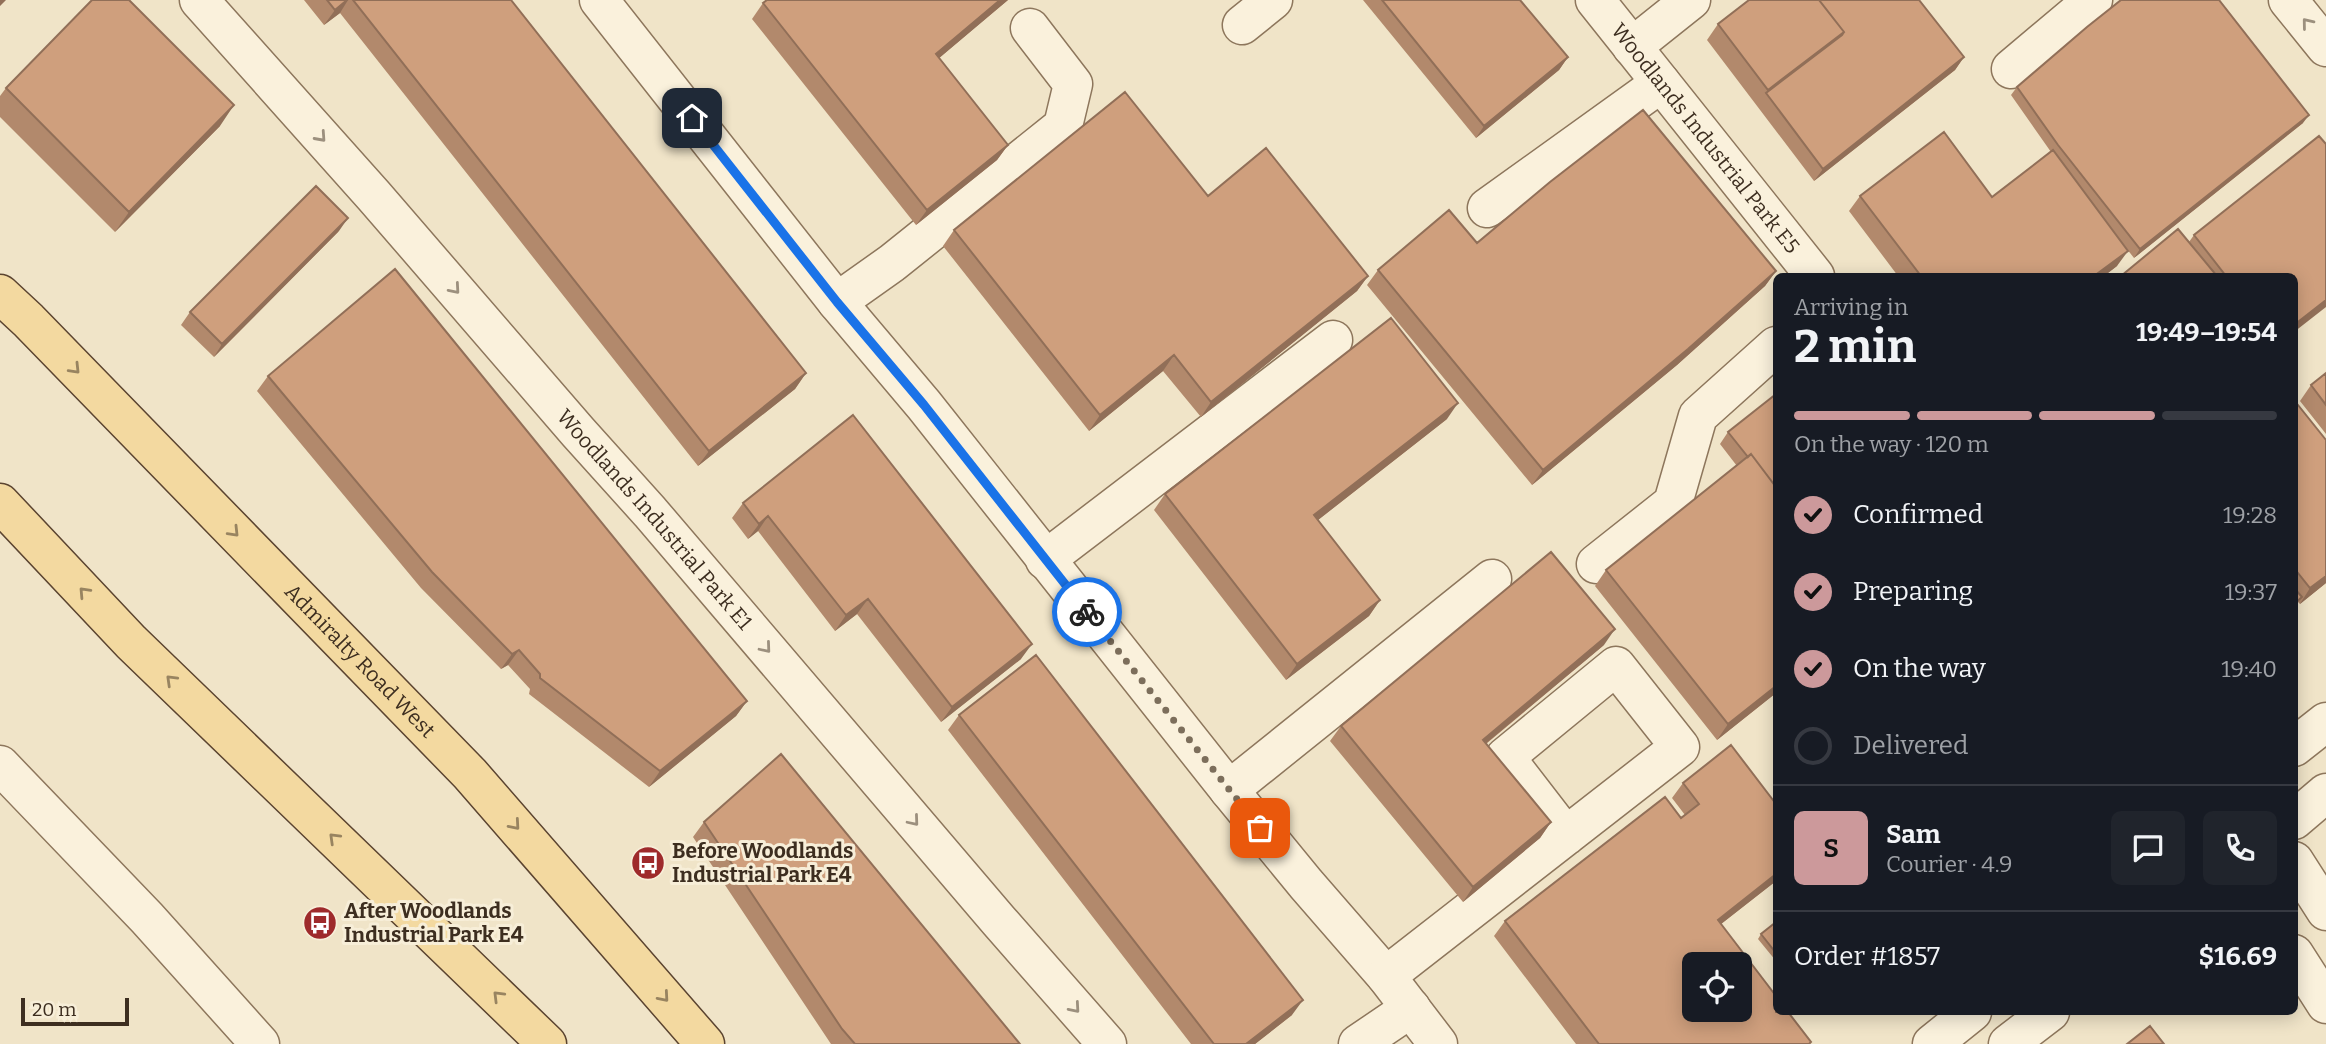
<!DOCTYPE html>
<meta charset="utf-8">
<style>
:root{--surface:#171b24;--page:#20242c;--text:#f1f3f6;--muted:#9ea1a6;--line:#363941;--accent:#cc999b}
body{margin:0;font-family:Bitter,serif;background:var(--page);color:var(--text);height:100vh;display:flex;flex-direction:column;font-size:26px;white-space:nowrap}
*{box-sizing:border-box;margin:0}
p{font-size:23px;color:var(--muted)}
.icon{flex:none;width:38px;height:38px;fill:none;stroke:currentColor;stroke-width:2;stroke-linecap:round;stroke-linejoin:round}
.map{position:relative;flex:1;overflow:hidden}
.panel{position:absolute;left:1773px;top:273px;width:525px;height:742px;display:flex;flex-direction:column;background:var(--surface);border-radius:10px;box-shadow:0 4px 18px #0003}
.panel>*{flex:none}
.tools{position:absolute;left:1682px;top:952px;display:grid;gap:14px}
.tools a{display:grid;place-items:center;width:70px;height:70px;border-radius:10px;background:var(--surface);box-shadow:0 4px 18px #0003;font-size:35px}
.scale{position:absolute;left:21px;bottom:18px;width:108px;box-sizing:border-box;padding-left:7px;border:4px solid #3d2e20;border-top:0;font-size:19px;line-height:24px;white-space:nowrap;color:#3d2e20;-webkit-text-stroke:5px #f7eed8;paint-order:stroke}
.pin{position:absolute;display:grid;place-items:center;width:60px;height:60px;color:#fff;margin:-30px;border-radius:14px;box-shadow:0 4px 10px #0006}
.courier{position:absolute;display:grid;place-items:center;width:70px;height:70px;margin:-35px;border:5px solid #1a73e8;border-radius:50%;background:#fff;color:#222;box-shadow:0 2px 9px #0007}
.summary em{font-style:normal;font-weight:700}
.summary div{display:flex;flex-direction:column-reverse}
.summary{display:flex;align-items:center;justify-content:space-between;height:119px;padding:0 21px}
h1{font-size:46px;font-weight:700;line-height:52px}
.bar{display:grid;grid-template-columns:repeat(4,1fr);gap:10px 7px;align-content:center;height:84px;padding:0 21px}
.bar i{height:9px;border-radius:5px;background:var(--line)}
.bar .on{background:var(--accent)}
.bar p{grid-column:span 4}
.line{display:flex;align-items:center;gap:18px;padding:0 21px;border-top:2px solid var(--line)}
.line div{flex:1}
.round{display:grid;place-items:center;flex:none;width:74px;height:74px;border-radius:10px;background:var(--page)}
ol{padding:0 21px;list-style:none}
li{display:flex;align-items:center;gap:21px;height:77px}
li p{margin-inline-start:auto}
li .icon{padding:7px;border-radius:50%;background:var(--accent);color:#111;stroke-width:4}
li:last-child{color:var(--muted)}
li i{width:38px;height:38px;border:4px solid var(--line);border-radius:50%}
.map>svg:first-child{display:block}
</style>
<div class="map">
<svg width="2326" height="1044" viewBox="0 0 2326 1044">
<rect width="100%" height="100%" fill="#f0e4c8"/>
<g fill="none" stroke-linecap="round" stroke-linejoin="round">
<!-- minor casing -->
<g stroke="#8d765c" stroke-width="41">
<g id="minor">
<path id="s1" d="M 199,0 L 374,196 L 578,432 L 650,512 L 999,921 L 1107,1044"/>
<path d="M 599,0 L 837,302 L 924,405 L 1229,790 L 1306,884 L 1386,976 L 1438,1044"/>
<path id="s2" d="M 1595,0 L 1815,276"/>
<path d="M 2288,0 L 2326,47"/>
<path d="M 1242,25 L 1273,0"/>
<path d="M 1632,47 L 1691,0"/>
<path d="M 2011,69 L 2093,0"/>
<path d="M 1487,208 L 1661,83"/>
<path d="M 837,302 L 892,263 L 1063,126 L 1073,84 L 1030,28"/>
<path d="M 1045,560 L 1333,340"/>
<path d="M 1596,564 L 1673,503 L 1698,416 L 1776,346"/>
<path d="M 2294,747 L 2326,722"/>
<path d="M 0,765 L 147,918 L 260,1044"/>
<path d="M 1229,790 L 1492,579"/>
<path d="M 2294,820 L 2326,793"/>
<path d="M 2294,861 L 2326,911"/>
<path d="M 2294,954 L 2326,1004"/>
<path d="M 1386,976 L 1680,747 L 1616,666 L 1505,757 L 1566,836"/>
<path d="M 1358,1044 L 1411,1008"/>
<path d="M 1932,1044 L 1972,1012"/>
<path d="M 2008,1044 L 2050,1012"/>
</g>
</g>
<!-- major casing -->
<g stroke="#5b4430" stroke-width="41">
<g id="major">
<path id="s3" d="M 0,294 L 28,320 L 470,774 L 705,1044"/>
<path d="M 0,503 L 131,642 L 547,1044"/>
</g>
</g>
<!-- minor -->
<use href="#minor" stroke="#faf1dc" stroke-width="38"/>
<!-- major -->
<use href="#major" stroke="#f3d9a0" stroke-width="38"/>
</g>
<!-- wall -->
<path fill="#b2896c" d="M 304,0 L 511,0 L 806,373 L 795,389 L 698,466 L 340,13 L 324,25 Z
M 767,0 L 1008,0 L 939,58 L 1008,145 L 997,160 L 916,225 L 752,19 L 763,3 Z
M 1363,0 L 1520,0 L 1568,57 L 1559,70 L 1476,138 Z
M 1718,24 L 1964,57 L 1955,70 L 1814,181 L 1707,40 Z
M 2017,87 L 2303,123 L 2134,258 L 2123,244 L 2117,266 L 2104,276 L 1898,276 L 1849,211 L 1860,196 L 1992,197 L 2051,152 L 2011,95 Z
M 6,88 L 220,126 L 115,232 L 0,117 L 0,96 Z
M 1208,196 L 1368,276 L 1357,291 L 1201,417 L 1163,371 L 1089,431 L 943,246 L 954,230 Z
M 339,231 L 214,357 L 181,325 L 190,312 Z
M 2194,235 L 2294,276 L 2121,276 L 2189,242 Z
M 1477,243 L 1776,271 L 1765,286 L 1677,365 L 1532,485 L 1367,285 L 1378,270 Z
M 2326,373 L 2326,434 L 2300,401 L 2311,385 Z
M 268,376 L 747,701 L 736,716 L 649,787 L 529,694 L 530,689 L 508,665 L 501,669 L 421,588 L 257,391 Z
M 1776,394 L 1776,693 L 1717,740 L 1595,586 L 1606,570 L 1737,466 L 1720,444 L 1728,432 Z
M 2294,400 L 2326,583 L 2300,604 L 2298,602 L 2294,608 Z
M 853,415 L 1021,659 L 941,722 L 857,614 L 835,631 L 758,531 L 748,539 L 732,518 L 743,503 Z
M 1447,419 L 1318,520 L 1380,600 L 1369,616 L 1286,680 L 1154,510 L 1165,494 Z
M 1604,645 L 1486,744 L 1551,822 L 1540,838 L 1463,902 L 1330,741 L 1341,726 Z
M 959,715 L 1292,1015 L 1255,1044 L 1191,1044 L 948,730 Z
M 1683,783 L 1776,804 L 1776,881 L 1721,924 L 1810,1044 L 1576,1044 L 1494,936 L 1505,921 L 1685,815 L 1672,798 Z
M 704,822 L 1020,1044 L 831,1044 L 693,837 Z
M 1776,922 L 1776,961 L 1758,939 L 1761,934 Z"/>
<!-- shaded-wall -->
<path fill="#916f58" d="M 0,0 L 6,0 L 0,6 Z
M 347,0 L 348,0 L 340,13 L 324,25 L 335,10 Z
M 1000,0 L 1008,0 L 925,70 L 936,54 Z
M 1568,57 L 1559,70 L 1476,138 L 1484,126 Z
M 1964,57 L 1955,70 L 1814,181 L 1823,169 Z
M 234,105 L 220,126 L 115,232 L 129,212 Z
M 2309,115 L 2303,123 L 2134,258 L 2140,249 Z
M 1008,145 L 997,160 L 916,225 L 927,210 Z
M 348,218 L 339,231 L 214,357 L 222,344 Z
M 2128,251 L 2117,266 L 2104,276 L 2094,276 Z
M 1776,271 L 1765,286 L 1677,365 L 1532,485 L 1543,470 Z
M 1368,276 L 1357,291 L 1201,417 L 1211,402 Z
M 2326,300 L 2326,307 L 2294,332 L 2294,325 Z
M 1174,355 L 1163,371 L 1089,431 L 1100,415 Z
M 806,373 L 795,389 L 698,466 L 709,451 Z
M 1458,403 L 1447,419 L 1304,531 L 1314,515 Z
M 768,516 L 758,531 L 748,539 L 759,524 Z
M 2326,576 L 2326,583 L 2300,604 L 2310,588 Z
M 868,599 L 857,614 L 835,631 L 846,615 Z
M 1380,600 L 1369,616 L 1286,680 L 1297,664 Z
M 1615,629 L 1604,645 L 1472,755 L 1483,740 Z
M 1032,644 L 1021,659 L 941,722 L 952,707 Z
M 519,650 L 508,665 L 501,669 L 512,654 Z
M 1776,686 L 1776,693 L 1717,740 L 1728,724 Z
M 747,701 L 736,716 L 649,787 L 660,771 Z
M 1551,822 L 1540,838 L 1463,902 L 1473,887 Z
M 1776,874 L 1776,881 L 1707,935 L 1718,920 Z
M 1303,1000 L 1292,1015 L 1255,1044 L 1246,1044 Z"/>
<!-- building -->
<path fill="#cf9f7d" stroke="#916f58" stroke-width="2" fill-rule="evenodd" d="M 92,0 L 129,0 L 234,105 L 129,212 L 6,88 Z
M 327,0 L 347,0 L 335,10 Z
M 353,0 L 511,0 L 806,373 L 709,451 Z
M 767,0 L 1000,0 L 936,54 L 1008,145 L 927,210 L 763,3 Z
M 1382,0 L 1520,0 L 1568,57 L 1484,126 Z
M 1749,0 L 1819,0 L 1844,32 L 1768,90 L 1718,24 Z
M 1819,0 L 1919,0 L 1964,57 L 1823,169 L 1766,93 L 1842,35 L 1844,32 Z
M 2121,0 L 2219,0 L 2309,115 L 2140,249 L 2058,145 L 2017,87 L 2087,27 Z
M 1125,92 L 1208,196 L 1266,148 L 1368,276 L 1211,402 L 1174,355 L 1100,415 L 954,230 Z
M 1643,110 L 1776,271 L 1688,349 L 1543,470 L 1378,270 L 1449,210 L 1477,243 L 1550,182 Z
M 1944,132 L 1992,197 L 2053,150 L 2128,251 L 2094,276 L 1921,276 L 1860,196 Z
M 2319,136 L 2326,144 L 2326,300 L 2294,325 L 2294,276 L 2226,276 L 2194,235 Z
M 316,186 L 348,218 L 222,344 L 190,312 Z
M 2178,229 L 2217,276 L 2121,276 Z
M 395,269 L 747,701 L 660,771 L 540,678 L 540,674 L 519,650 L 512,654 L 432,572 L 268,376 Z
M 1391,318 L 1458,403 L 1314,515 L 1380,600 L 1297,664 L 1165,494 Z
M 2326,373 L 2326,405 L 2311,385 Z
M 1776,394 L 1776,487 L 1751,454 L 1748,457 L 1728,432 Z
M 2294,400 L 2326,440 L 2326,576 L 2310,588 L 2294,568 Z
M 853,415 L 1032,644 L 952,707 L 868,599 L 846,615 L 768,516 L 759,524 L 743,503 Z
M 1751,454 L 1776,487 L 1776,686 L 1728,724 L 1606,570 Z
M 1551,552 L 1615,629 L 1483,740 L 1551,822 L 1473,887 L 1341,726 Z
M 2294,588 L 2302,597 L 2294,604 Z
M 1036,655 L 1303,1000 L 1246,1044 L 1214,1044 L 959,715 Z
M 1731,745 L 1776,804 L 1776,874 L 1718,920 L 1776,996 L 1776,1012 L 1788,1012 L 1811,1042 L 1809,1044 L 1599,1044 L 1505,921 L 1665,797 L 1681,818 L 1699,804 L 1683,783 ZM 1694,964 L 1740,964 L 1740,1010 L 1694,1010 Z
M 781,754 L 1020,1044 L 855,1044 L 842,1029 L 704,822 Z
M 1776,922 L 1776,953 L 1761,934 Z
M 2150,1026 L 2164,1044 L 2127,1044 Z"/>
<!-- one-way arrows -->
<defs><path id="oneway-chevron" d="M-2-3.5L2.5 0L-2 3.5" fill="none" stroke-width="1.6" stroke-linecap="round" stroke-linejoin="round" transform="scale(1.75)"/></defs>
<g stroke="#9c907e">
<use href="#oneway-chevron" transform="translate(2307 23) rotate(-129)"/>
<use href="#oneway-chevron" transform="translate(321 137) rotate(48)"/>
<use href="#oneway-chevron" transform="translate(455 289) rotate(49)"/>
<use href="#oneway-chevron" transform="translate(766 648) rotate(50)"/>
<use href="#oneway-chevron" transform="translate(914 821) rotate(50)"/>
<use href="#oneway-chevron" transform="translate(1075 1008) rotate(49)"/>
</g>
<g stroke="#988460">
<use href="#oneway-chevron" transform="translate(75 369) rotate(46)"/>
<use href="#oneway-chevron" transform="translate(234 532) rotate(46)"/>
<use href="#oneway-chevron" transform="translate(84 592) rotate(-133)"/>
<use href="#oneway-chevron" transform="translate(171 680) rotate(-136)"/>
<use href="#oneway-chevron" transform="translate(515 825) rotate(49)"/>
<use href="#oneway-chevron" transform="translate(334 838) rotate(-136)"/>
<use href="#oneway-chevron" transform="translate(498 996) rotate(-135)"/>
<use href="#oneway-chevron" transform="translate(664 997) rotate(49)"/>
</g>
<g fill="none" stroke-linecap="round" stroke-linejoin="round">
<!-- done -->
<path stroke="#7c6e5b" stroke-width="7" stroke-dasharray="0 12.6" d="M 1087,612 L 1260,828"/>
<!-- route -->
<path stroke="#1a73e8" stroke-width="9" d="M 692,118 L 837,302 L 924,405 L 1087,612"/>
</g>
<!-- icons -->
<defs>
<g id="bus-disc" transform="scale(1.75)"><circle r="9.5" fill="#9e2a2b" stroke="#f7eed8"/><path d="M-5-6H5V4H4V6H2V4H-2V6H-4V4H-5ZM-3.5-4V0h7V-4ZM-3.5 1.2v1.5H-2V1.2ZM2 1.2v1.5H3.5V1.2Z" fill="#fff"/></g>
</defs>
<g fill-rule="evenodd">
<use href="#bus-disc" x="648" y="863"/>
<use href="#bus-disc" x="320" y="923"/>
</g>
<g text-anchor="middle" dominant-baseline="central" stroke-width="6" stroke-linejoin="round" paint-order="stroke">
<!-- street labels -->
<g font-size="21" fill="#3d2e20" stroke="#f7eed8">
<text stroke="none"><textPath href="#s2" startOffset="177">Woodlands Industrial Park E5</textPath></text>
<text stroke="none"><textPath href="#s1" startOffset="691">Woodlands Industrial Park E1</textPath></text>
<text stroke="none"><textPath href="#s3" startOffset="514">Admiralty Road West</textPath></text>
</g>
<!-- poi labels -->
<g font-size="21" font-weight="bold" fill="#3d2e20" stroke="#f7eed8" text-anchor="start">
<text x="672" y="851">Before Woodlands<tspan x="672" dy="24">Industrial Park E4</tspan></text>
<text x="344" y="911">After Woodlands<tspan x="344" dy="24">Industrial Park E4</tspan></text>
</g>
</g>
</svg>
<div class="tools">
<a><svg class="icon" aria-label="locate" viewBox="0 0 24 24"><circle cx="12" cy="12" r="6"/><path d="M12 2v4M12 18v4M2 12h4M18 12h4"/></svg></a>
</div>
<div class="scale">20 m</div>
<div class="pin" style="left:1260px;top:828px;background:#ea580c"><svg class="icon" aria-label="bag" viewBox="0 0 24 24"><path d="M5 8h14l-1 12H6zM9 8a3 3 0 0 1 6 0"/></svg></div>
<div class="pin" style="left:692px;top:118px;background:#1f2937"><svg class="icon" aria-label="home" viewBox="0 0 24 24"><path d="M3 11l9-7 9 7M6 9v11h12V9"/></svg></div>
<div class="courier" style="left:1087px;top:612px"><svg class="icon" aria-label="bike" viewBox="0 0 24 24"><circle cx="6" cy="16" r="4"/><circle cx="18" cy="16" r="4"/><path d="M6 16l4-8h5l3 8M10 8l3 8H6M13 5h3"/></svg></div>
<section class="panel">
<div class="summary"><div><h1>2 min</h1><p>Arriving in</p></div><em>19:49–19:54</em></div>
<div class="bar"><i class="on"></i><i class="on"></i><i class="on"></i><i></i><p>On the way · 120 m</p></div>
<ol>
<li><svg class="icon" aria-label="check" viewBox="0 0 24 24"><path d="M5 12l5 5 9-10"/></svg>Confirmed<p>19:28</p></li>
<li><svg class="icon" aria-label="check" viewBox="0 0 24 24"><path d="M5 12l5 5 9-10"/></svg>Preparing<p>19:37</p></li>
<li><svg class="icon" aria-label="check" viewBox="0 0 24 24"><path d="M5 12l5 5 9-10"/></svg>On the way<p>19:40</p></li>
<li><i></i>Delivered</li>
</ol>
<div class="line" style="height:126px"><b class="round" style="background:var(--accent);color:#111">S</b><div><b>Sam</b><p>Courier · 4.9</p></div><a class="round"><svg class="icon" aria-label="chat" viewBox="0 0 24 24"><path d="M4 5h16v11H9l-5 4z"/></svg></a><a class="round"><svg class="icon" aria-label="phone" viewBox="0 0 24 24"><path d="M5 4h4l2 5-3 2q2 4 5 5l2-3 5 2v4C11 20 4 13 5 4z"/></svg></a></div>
<div class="line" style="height:91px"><div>Order #1857</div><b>$16.69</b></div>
</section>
</div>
